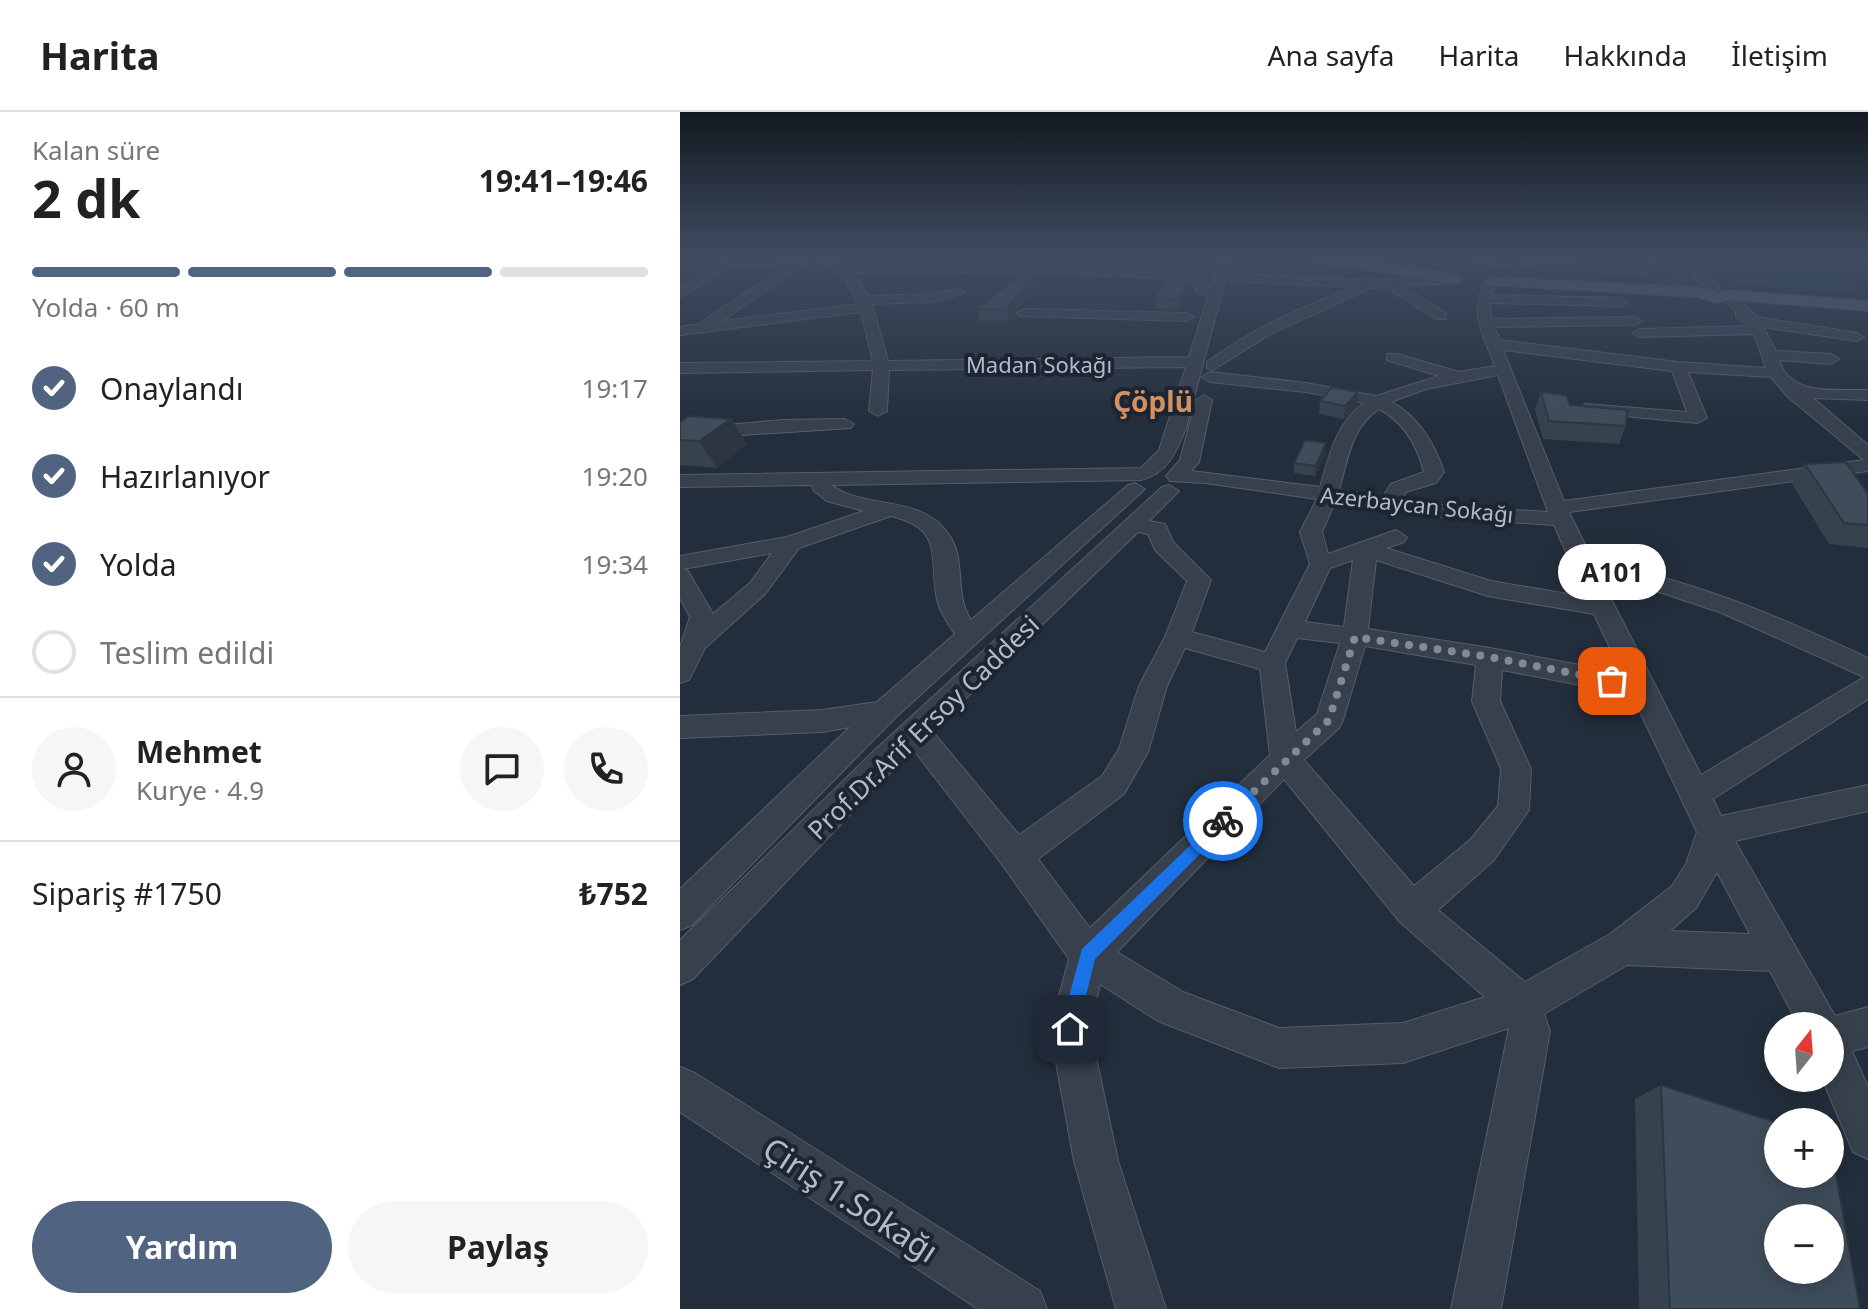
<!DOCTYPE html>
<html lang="tr">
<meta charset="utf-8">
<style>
:root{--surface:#fff;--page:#f6f6f6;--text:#222;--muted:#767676;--line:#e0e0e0;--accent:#506482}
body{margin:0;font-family:"Noto Sans",sans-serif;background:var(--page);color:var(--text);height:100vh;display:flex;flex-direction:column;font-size:30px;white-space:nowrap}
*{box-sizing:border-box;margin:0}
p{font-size:26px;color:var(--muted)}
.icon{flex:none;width:44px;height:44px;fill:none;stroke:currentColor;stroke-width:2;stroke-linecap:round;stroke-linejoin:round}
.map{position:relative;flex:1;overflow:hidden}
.side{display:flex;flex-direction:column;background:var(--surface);width:680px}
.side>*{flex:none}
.needle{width:52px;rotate:17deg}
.buttons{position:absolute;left:1084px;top:900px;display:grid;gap:16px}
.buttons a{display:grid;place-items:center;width:80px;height:80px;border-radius:50%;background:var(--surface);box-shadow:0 4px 20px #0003;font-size:40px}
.pin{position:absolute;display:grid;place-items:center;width:68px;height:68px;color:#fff;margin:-34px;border-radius:16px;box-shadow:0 4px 12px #0006}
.courier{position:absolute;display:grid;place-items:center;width:80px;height:80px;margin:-40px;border:6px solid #1a73e8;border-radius:50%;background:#fff;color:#222;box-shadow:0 2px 10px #0007}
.bubble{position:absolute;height:56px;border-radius:28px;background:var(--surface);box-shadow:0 4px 20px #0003;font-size:26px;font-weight:700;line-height:56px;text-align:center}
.headline em{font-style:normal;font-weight:700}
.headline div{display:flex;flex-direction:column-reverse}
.headline{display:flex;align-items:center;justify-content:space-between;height:136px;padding:0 32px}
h1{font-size:52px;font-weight:700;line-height:60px}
.bar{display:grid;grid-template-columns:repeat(4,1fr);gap:12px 8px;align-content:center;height:96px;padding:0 32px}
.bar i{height:10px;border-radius:6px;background:var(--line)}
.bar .active{background:var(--accent)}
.bar p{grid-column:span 4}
.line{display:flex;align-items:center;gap:20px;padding:0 32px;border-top:2px solid var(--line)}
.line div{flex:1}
.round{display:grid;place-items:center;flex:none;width:84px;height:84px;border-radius:42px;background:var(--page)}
ol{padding:0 32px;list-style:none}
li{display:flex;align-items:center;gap:24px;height:88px}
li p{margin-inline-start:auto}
li .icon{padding:8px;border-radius:50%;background:var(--accent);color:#fff;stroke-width:4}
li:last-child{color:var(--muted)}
li i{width:44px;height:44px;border:4px solid var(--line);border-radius:50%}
.action{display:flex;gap:16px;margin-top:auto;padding:16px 32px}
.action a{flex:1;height:92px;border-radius:48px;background:var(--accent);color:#fff;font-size:32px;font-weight:700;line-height:92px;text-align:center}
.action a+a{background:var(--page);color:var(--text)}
header{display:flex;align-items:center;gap:48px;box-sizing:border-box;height:112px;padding:0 40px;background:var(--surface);border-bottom:2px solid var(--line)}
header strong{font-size:38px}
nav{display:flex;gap:44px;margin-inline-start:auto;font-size:28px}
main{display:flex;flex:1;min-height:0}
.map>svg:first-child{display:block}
</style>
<header>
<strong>Harita</strong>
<nav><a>Ana sayfa</a><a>Harita</a><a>Hakkında</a><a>İletişim</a></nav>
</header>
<main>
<section class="side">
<div class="headline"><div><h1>2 dk</h1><p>Kalan süre</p></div><em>19:41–19:46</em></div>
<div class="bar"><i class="active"></i><i class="active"></i><i class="active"></i><i></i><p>Yolda · 60 m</p></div>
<ol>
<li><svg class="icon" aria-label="check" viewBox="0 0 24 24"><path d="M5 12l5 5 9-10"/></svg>Onaylandı<p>19:17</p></li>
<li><svg class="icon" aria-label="check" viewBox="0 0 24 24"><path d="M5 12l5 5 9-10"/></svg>Hazırlanıyor<p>19:20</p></li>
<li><svg class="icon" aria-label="check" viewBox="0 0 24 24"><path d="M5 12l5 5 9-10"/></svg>Yolda<p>19:34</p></li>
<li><i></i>Teslim edildi</li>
</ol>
<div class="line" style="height:144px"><a class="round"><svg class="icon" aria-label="person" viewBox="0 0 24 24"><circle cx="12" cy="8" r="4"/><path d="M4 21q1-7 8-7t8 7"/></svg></a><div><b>Mehmet</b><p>Kurye · 4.9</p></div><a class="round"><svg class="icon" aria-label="chat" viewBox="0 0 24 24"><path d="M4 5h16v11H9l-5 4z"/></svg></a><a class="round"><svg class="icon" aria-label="phone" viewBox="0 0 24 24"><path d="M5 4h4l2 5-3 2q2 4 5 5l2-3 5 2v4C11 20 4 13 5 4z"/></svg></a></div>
<div class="line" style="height:104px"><div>Sipariş #1750</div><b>₺752</b></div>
<div class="action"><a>Yardım</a><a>Paylaş</a></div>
</section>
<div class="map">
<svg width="1188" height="1197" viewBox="0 0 1188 1197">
<rect width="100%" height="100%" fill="#232e3c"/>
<!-- green -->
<path fill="#253b3d" d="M 1023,146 L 1157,146 L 1181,183 L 1049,171 L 1026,162 Z"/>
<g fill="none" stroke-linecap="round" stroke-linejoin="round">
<!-- minor casing -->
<g stroke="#555e6a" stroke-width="2">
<path id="minor" d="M 48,146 L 103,146 L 107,149 L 101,153 L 55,152 L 0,185 L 0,175 Z
M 118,146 L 132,146 L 42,209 L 178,192 L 162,162 L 132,146 L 148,146 L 165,153 L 333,152 L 509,159 L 522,163 L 530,176 L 539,146 L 551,146 L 506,316 C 497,339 487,362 461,368 L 151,373 C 187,399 245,381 271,426 C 286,452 274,482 291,508 L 448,373 L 455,371 L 465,377 L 215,606 L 12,813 L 0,818 L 0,777 L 170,615 L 142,620 L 0,626 L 0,604 L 142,598 L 197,590 L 275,522 C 267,510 258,497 256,482 C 250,442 262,416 211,404 L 119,436 L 86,481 L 25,536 L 9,568 L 0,571 L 0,535 L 10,505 L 0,486 L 0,444 L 107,425 L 184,399 L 147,389 L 134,379 L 132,373 L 0,375 L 0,363 L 461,356 L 479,338 L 506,255 L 209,258 L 207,299 L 198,304 L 189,299 L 193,258 L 0,261 L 0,251 L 193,249 L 181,200 L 0,223 L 0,215 L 19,212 ZM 333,160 L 508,167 L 512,168 L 517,181 L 528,184 L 509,245 L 208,249 L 192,192 L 250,190 L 286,181 L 280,177 L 250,182 L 188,184 L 173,161 ZM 92,441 L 70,471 L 33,502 L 8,459 L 3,457 Z
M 783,146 L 838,146 L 963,155 L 971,146 L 983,146 L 966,163 L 789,150 Z
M 1005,146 L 1017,146 L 1022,160 L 1039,172 L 1039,178 C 1020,179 1010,162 1005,146 Z
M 999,159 L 1007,159 L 1007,170 L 974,179 L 968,175 L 997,165 Z
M 553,162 L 697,168 L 777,163 L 783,167 L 777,171 L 721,174 L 766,201 L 766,207 L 756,207 L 705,175 L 691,176 L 592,221 L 533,258 L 527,256 L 527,250 C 573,216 623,194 676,175 L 549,169 L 547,166 Z
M 811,166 L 817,170 L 810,183 L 941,186 L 948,190 L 941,194 L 810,191 L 811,207 L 955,205 L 962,209 L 955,213 L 814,215 L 820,228 L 998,250 L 1086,256 L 1074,222 L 959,225 L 952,221 L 959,217 L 1069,214 L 1056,205 L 1056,199 L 1040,185 L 1047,181 L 1061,189 L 1077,205 L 1177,221 L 1184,225 L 1177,229 L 1083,215 L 1096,239 L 1151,242 L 1159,247 L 1151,252 L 1099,248 C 1110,285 1156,277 1188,278 L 1188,288 L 1133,286 L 1188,333 L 1188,359 L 889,400 L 914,451 C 1011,466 1099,505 1188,546 L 1188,587 L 1033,687 L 1041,704 L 1188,673 L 1188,699 L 1055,729 L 1155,904 L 1188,895 L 1188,935 L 1172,939 L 1188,975 L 1188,1047 L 1173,1040 L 1142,966 L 1150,966 L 1150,914 L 1119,914 L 1090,859 L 947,853 L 864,902 L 870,919 L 821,1197 L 771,1197 L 829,916 L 723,951 L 599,956 L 478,909 L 420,872 L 410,917 L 438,1049 L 486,1197 L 436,1197 L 394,1049 L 370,917 L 389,847 L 324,755 L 233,637 L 13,867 L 0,873 L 0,828 L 196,637 L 482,375 L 489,373 L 499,379 L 469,409 L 485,412 L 493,430 L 531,468 L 512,520 L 585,540 L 630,452 L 620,420 L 637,387 L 525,371 L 490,369 L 486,364 L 500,348 L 516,288 L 524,283 L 532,288 L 519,350 L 511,359 L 640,375 C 649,345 656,310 684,291 L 626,280 L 530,270 L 522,265 L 530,260 L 626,271 L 696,284 L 759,264 L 707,248 L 707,242 L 717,242 L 779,260 L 815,254 C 803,222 787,200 807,167 ZM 823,238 L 992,259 L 1007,300 L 905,292 L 902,296 L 905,300 L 911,301 L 1018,311 L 1027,306 L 1008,260 L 1091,265 L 1107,284 L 1184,348 L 884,389 ZM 818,263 L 868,400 L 769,394 L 722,387 L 726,380 L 756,371 L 764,360 C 755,332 738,304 711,290 L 746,277 ZM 699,297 C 724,310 737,333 744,360 L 711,372 L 703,384 L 659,378 C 668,348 671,315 699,297 ZM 655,390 L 769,406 L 874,413 L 906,485 L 811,469 L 706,436 L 724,430 L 727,425 L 716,418 L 648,442 L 642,420 ZM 458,420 L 468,422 L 475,438 L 507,469 L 485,525 L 459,574 L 439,637 L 422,664 L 339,723 L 252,619 ZM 673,448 L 664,515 L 625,510 L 650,456 ZM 696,448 L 808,484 L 914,502 L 942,561 L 810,536 L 688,517 ZM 921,467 L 973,478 L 1042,501 L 1184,565 L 1021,663 ZM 617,526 L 660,531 L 637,602 L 616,620 L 605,551 ZM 685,534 L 796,553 L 792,589 L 821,657 L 818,694 L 790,728 L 734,774 L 624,648 L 659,616 L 663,608 ZM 505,536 L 580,557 L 590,643 L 410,816 L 358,747 L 444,682 L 468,640 L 487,574 ZM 822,558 L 952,583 L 1017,720 L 1006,752 L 992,774 L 930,822 L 845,870 L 758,798 L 814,748 L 849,698 L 851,657 L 820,589 ZM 604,667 L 720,810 L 805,885 L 723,911 L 599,916 L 503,880 L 437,840 ZM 1037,760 L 1070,822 L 990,819 L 1016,796 Z
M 344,197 L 507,201 L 514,205 L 507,209 L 339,204 L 337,201 Z
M 165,307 L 174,312 L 171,316 L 0,327 L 0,317 L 103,308 Z
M 0,955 L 15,961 L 360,1179 L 367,1197 L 298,1197 L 0,1000 Z"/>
</g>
<!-- major casing -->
<g stroke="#404955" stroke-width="2">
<path id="major" d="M 630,146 L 666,146 L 777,162 L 785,167 L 777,172 L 637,150 Z
M 811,165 L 1018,175 L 1038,181 L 1052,178 L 1188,189 L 1188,199 L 1052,188 L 1037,191 L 1017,185 L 806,173 L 803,170 Z"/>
</g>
<!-- minor -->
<use href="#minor" fill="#37404c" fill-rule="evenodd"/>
<!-- major -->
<use href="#major" fill="#555f6c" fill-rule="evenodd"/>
</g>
<!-- wall -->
<path fill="#36424e" d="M 511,166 L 512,176 L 499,198 L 477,197 L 475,186 Z
M 357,172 L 329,209 L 300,209 L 297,197 Z
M 861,280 L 890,293 L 946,314 L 939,332 L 863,327 L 855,298 Z
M 640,289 L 677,293 L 664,307 L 639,302 Z
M 51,307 L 67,332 L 37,356 L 0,353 L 0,310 Z
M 646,341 L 635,364 L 614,361 L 614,351 Z
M 1125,352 L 1188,382 L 1188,436 L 1149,432 L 1112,372 Z
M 981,973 L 1180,1197 L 959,1197 L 955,987 Z"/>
<!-- shaded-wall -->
<path fill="#2c3640" d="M 355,161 L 357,172 L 329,209 L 326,198 Z
M 511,166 L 512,176 L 499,198 L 498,187 Z
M 678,280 L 677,293 L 664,307 L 665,294 Z
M 51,307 L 67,332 L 37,356 L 19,329 Z
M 646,331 L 646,341 L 635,364 L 636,354 Z"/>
<!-- building -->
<path fill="#3f4d5b" stroke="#2c3640" stroke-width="2" fill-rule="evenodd" d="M 350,156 L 355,161 L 326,198 L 297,197 Z
M 490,165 L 511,166 L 498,187 L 475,186 Z
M 652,275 L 678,280 L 665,294 L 640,289 Z
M 861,280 L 886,283 L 890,293 L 947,298 L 946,314 L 869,309 Z
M 9,304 L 51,307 L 19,329 L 0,328 L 0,310 Z
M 625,328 L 646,331 L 636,354 L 614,351 Z
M 1166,350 L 1188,382 L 1188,413 L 1164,411 L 1125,352 Z
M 981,973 L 1098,1011 L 1098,1062 L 1150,1062 L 1150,1029 L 1180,1197 L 990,1197 ZM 1098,1106 L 1150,1106 L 1150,1158 L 1098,1158 Z"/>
<!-- sky -->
<linearGradient id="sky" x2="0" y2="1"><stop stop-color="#131921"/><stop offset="0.46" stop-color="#3f4c61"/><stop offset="1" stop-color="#3f4c61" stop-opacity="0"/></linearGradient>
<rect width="1188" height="314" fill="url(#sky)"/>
<!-- route -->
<path fill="#1a73e8" d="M 543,702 L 549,704 L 549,713 L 415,847 L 396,924 L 390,926 L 383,924 L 380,917 L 402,837 Z"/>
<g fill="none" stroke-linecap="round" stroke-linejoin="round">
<!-- done -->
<path stroke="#818a97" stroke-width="8" stroke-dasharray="0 14.4" d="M 543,709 L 649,608 L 675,525 L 810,545 L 932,569"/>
</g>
<g text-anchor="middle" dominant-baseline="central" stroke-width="8" stroke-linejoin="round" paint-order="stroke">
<!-- far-street labels -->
<g font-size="22" fill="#b3bbc8" stroke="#1c2531">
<text x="359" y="252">Madan Sokağı</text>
<text transform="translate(737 392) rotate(6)">Azerbaycan Sokağı</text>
</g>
<!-- street labels -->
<g font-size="26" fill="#b3bbc8" stroke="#1c2531">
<text transform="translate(243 615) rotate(-44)">Prof.Dr.Arif Ersoy Caddesi</text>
</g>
<!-- far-district labels -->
<g font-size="28" font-weight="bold" fill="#d39162" stroke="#1c2531">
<text x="473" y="289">Çöplü</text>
</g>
<!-- near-street labels -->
<g font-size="32" fill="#b3bbc8" stroke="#1c2531">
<text transform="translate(171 1087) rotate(33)">Çiriş 1.Sokağı</text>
</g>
</g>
</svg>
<div class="buttons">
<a><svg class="needle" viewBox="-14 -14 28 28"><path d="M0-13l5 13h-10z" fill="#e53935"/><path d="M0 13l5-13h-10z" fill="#767676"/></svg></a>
<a>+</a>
<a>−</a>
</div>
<div class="pin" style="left:932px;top:569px;background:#ea580c"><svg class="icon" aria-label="bag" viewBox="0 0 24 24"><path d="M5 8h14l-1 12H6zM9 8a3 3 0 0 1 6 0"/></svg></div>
<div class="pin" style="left:390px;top:917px;background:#1f2937"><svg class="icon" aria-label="home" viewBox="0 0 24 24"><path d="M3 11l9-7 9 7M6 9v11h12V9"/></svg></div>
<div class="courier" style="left:543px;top:709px"><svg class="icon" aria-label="bike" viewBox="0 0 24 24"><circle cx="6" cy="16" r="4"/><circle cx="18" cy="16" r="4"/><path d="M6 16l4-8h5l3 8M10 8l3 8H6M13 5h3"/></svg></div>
<div class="bubble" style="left:878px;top:432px;width:108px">A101</div>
</div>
</main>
